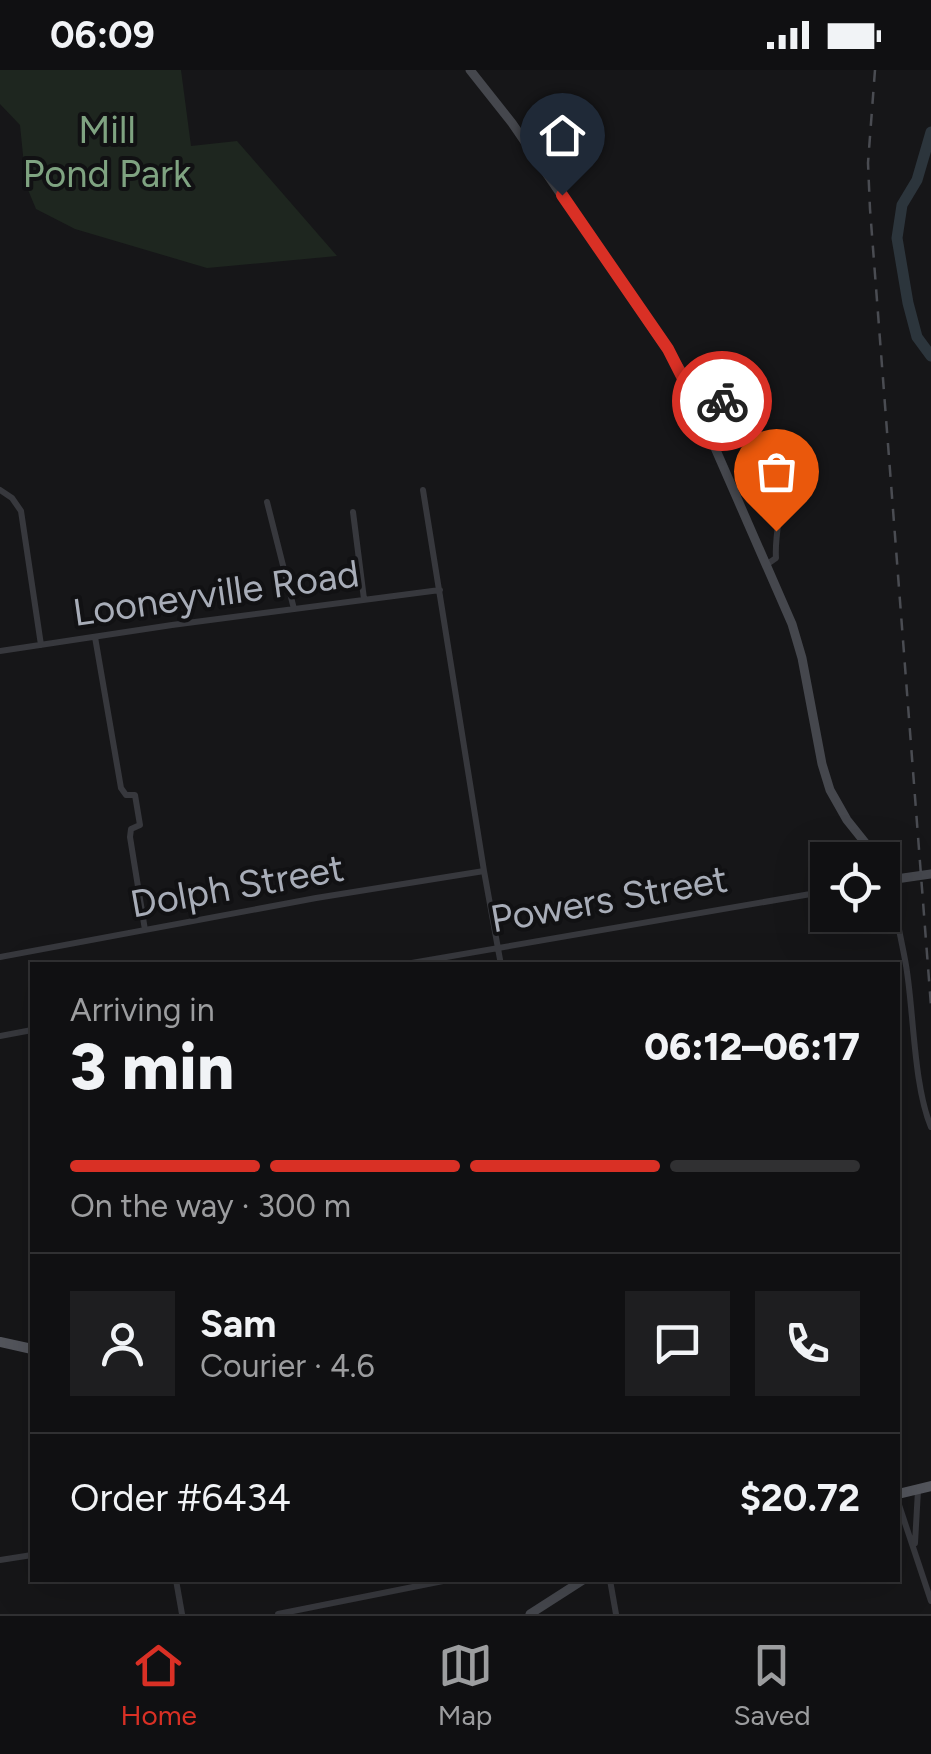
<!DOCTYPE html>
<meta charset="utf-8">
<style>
:root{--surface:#101012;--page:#1e1e20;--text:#f1f3f6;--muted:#9c9d9f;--line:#303032;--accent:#d93025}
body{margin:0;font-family:Figtree,sans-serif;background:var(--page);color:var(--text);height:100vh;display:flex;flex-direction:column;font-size:38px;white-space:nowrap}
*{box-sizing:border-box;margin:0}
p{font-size:32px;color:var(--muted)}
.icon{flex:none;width:55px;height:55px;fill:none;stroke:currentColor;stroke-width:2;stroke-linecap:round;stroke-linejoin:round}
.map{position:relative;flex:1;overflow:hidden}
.sheet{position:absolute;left:30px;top:892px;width:870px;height:620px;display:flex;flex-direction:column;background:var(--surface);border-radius:0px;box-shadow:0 10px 40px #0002,0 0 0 2px var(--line)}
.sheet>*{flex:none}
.tools{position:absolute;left:810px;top:772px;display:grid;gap:20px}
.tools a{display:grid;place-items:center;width:90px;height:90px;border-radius:0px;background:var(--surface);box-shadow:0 10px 40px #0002,0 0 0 2px var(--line);font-size:50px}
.pin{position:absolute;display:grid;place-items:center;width:85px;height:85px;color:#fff;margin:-102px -42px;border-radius:50% 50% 50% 0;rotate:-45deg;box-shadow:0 0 10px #0007}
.pin .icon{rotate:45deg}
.courier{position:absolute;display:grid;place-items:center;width:100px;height:100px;margin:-50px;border:8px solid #d93025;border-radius:50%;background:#fff;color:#222;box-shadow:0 2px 12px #0007}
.head em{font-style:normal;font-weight:800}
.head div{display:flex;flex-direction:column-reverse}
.head{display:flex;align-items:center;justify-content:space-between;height:170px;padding:0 40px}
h1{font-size:65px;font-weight:800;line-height:75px}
.bar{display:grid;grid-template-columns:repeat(4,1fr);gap:15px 10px;align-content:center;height:120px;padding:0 40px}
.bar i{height:12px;border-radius:8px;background:var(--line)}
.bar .on{background:var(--accent)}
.bar p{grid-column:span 4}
.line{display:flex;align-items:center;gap:25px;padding:0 40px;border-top:2px solid var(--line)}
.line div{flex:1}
.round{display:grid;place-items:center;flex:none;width:105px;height:105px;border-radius:0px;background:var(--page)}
.status{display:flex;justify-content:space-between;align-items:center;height:70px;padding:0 50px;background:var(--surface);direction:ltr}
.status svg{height:28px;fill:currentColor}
.dock{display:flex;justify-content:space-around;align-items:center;height:140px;border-top:2px solid var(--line);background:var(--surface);font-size:28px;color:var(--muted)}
.dock a{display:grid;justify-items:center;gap:5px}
.dock .on{color:var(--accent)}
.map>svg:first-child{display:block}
</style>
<div class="status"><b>06:09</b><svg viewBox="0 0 49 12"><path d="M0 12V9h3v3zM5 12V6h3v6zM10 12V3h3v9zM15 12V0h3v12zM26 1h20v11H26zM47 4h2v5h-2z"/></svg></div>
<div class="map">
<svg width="931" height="1544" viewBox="0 0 931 1544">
<rect width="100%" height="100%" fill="#161618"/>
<!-- green -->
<path fill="#1e261f" d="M 0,0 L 181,0 L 191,76 L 237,71 L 337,186 L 207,198 L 75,159 L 36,139 L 26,115 L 20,55 L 0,34 Z"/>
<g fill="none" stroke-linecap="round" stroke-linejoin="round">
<!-- river -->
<path stroke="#2c353c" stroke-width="11" d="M 931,62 L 917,110 L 902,135 L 897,168 L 908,233 L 917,267 L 931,286"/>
<!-- street -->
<path stroke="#37383d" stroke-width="6" d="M 697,336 L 720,329 C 735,344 755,356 768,371 C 797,404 773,450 776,488 L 766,495
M 0,420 L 12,428 L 21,441 L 41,575
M 423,420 L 484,801 L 501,895
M 267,432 L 294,539
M 353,442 L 364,529
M 95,567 L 121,718 L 126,725 L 135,725 L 140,755 L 131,759 L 130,767 L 145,860
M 0,581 L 172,555 L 440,520
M 882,812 L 896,809 C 890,832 904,877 907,902 C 914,948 914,1016 931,1057
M 0,887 L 316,828 L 484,801
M 400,895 L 828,821
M 0,966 L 32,960
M 898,1432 L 931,1531
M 915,1473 L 918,1420
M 0,1490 L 32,1485
M 176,1510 L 182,1544
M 610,1510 L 616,1544
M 278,1544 L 448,1510"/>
<!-- secondary -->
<path stroke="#45474d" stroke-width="9" d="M 470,0 L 512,53 L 681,300 L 792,554 L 802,588 L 822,694 L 830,720 L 847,750 L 879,790
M 882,794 L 896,809 L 931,804
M 530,1544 L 583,1510"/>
<!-- primary -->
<path stroke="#53555c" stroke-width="10" d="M 0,1272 L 32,1279
M 898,1424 L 931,1416"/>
<!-- rail -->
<path stroke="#4a4c52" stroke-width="2.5" stroke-dasharray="12 10" stroke-linecap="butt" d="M 875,0 L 868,93 L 870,139 L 931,936"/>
</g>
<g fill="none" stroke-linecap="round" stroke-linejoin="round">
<!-- done -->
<path stroke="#757880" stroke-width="10" stroke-dasharray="0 18" d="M 722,331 C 778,382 792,380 776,461"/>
<!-- route -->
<path stroke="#d93025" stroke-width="12" d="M 562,125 L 668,279 L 697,336 L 720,330 L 722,331"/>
</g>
<g text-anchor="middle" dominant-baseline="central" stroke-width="8" stroke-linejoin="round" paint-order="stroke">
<!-- park labels -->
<g font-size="38" fill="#7fa381" stroke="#111113">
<text x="107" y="60">Mill<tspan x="107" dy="44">Pond Park</tspan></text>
</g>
<!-- street labels -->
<g font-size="38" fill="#a8adb8" stroke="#111113">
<text transform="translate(216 523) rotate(-8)">Looneyville Road</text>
<text transform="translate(237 816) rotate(-10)">Dolph Street</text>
<text transform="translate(609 829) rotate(-10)">Powers Street</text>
</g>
</g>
</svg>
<div class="tools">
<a><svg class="icon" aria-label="locate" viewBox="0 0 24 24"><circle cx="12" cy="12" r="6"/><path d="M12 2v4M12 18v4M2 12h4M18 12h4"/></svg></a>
</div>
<div class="pin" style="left:776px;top:461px;background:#ea580c"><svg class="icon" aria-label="bag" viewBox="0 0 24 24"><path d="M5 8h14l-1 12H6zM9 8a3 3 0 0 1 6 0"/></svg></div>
<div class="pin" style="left:562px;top:125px;background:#1f2937"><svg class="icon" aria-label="home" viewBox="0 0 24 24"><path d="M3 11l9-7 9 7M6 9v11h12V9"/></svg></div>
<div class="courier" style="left:722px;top:331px"><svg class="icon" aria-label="bike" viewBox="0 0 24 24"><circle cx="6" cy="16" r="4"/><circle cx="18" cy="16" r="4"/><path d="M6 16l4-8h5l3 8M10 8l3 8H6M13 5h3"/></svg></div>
<section class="sheet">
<div class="head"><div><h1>3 min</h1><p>Arriving in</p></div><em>06:12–06:17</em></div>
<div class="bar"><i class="on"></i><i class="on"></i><i class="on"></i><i></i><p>On the way · 300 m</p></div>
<div class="line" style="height:180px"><a class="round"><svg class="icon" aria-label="person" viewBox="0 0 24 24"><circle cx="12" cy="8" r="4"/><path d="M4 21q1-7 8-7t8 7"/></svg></a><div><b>Sam</b><p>Courier · 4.6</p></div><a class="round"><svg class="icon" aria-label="chat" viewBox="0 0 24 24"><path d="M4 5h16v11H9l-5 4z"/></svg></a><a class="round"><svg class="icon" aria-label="phone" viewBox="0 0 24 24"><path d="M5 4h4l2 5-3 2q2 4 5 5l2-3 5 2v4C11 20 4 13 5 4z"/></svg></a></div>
<div class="line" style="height:130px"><div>Order #6434</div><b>$20.72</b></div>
</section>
</div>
<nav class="dock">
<a class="on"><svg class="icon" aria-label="home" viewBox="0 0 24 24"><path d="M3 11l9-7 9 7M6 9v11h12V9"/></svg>Home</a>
<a><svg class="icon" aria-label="map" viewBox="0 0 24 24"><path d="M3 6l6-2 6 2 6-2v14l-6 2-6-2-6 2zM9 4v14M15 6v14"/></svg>Map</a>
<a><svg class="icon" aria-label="saved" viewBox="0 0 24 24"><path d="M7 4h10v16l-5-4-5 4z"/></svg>Saved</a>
</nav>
